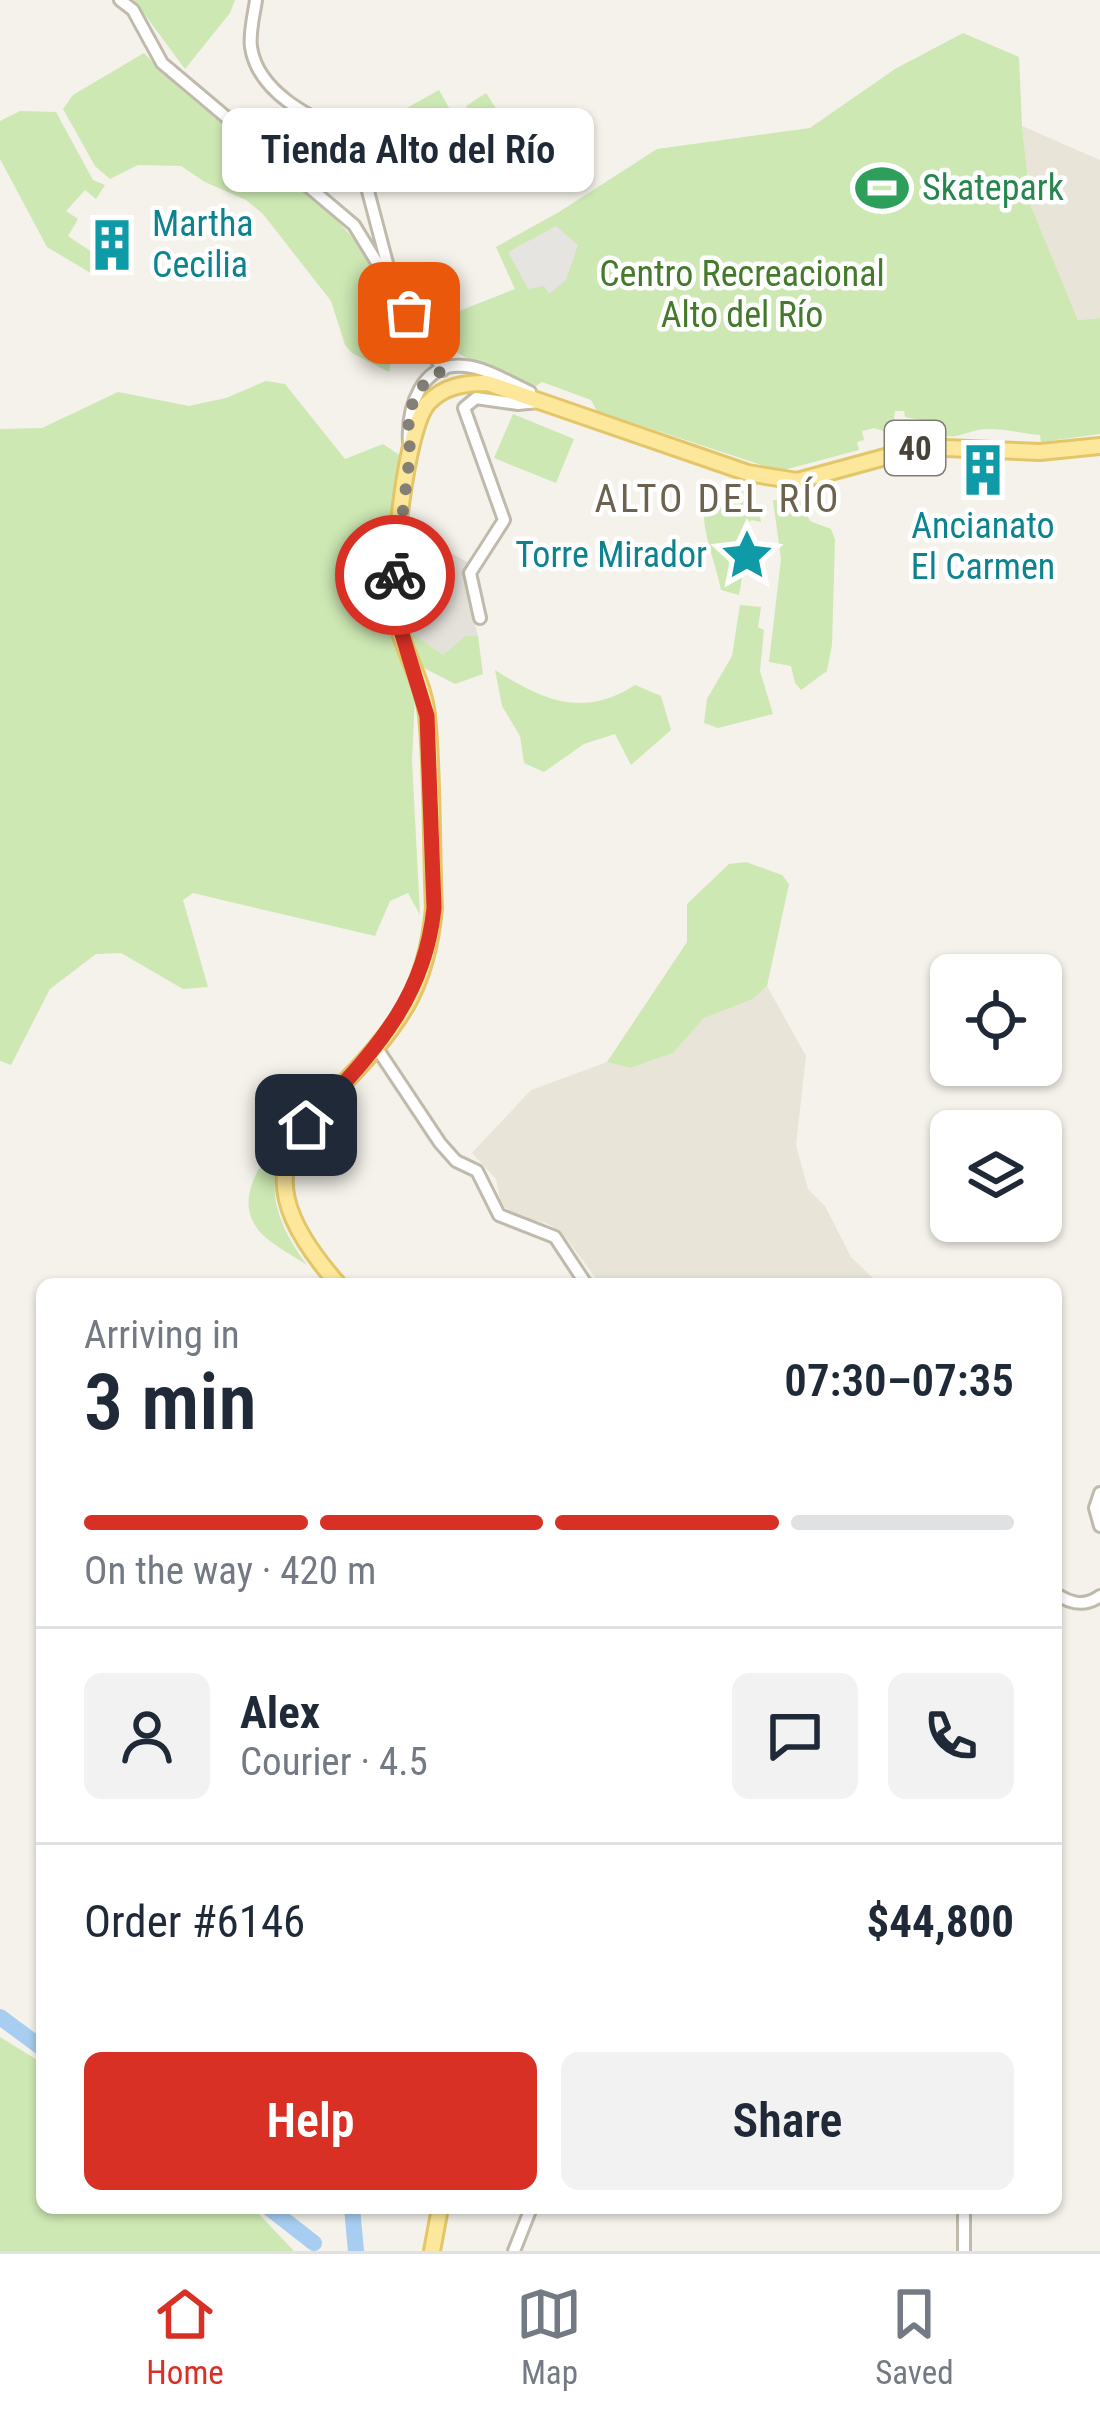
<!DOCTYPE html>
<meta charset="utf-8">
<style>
:root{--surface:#fff;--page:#f2f2f3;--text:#1f2937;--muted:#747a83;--line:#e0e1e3;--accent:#d93025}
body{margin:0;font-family:"Roboto Condensed",sans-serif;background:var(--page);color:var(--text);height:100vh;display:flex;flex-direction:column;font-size:45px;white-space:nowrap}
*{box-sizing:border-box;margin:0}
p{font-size:39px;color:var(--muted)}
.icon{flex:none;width:66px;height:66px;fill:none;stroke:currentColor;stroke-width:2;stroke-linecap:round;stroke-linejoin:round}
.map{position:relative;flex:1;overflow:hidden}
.sheet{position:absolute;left:36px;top:1278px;width:1026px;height:936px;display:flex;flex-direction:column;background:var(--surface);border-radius:18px;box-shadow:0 3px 9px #0004}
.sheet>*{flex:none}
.tools{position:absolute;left:930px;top:954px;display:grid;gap:24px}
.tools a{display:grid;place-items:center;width:132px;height:132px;border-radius:18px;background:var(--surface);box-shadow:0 3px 9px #0004;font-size:60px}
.pin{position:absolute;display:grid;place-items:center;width:102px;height:102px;color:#fff;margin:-51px;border-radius:24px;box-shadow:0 6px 18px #0006}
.courier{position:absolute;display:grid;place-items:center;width:120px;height:120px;margin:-60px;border:9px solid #d93025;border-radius:50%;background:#fff;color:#222;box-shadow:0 3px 15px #0007}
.bubble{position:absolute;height:84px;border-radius:18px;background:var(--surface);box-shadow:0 3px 9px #0004;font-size:39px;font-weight:600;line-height:84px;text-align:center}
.overview em{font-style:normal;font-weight:600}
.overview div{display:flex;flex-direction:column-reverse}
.overview{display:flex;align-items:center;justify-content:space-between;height:204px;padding:0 48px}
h1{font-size:78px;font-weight:600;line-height:90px}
.bar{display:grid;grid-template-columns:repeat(4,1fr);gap:18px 12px;align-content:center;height:144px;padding:0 48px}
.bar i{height:15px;border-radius:9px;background:var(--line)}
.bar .on{background:var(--accent)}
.bar p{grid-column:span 4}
.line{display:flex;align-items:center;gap:30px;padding:0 48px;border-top:3px solid var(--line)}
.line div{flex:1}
.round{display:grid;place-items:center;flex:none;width:126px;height:126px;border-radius:18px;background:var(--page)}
.button{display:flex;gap:24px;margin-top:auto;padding:24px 48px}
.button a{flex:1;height:138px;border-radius:18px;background:var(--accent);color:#fff;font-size:48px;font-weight:600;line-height:138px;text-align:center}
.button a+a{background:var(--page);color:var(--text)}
.menu{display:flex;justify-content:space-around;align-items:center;height:168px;border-top:3px solid var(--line);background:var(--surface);font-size:33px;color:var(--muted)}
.menu a{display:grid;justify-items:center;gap:6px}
.menu .on{color:var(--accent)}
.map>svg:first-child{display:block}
</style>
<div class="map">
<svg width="1100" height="2251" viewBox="0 0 1100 2251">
<rect width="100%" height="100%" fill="#f4f2ea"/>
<!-- residential -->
<path fill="#e8e4d8" d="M 1022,126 L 1100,160 L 1100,318 L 1078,320 L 1031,206 Z
M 767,986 L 806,1056 L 796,1145 L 808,1189 L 825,1206 L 851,1257 L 879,1284 L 600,1284 L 561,1231 L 546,1223 L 516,1216 L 501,1204 L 496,1179 L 472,1153 L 531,1090 L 607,1062 L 630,1068 L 673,1053 L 704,1018 L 753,999 Z"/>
<!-- industrial -->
<path fill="#e4e1db" d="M 449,552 L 469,563 L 465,585 L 478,636 L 465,636 L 443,655 L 407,629 L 414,591 L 436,576 Z"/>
<!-- green -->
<path fill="#cde8b3" d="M 134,0 L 235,0 L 230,13 L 185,69 Z
M 963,33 L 1019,57 L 1022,126 L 1031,206 L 1078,320 L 1100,318 L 1100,434 L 1041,442 L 1040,435 C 1021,434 997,426 978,430 C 960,434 959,438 938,436 L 938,423 L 905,417 L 904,411 L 895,411 L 893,425 L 884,427 L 884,431 L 874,428 L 862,431 L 864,440 L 857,442 L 859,450 L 780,471 L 597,411 L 591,400 L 542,382 L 536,386 C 502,372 444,359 431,322 L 515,289 L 496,247 L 559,212 L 657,149 L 810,128 L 895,69 Z
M 144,53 C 222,140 344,189 392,302 L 384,305 L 394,340 L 389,372 L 352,353 L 345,345 L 331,301 L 263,214 L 246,200 L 205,182 L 181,166 L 138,165 L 110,179 L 95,166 L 63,109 L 73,95 Z
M 439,90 L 480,163 L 428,192 L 387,119 Z
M 486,93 L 507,126 L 486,139 L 466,106 Z
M 20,111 L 56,112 L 93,180 L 105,185 L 96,199 L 85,190 L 66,211 L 78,219 L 68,236 L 111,265 L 94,275 L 47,247 L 0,159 L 0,121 Z
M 266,381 L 285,384 L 345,459 L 383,444 L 401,456 L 388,527 L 384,602 L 415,698 L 412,760 L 420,915 L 408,893 L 390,901 L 375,936 L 193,893 L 183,900 L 208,987 L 183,989 L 121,953 L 96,954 L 50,989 L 11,1065 L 0,1061 L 0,429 L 42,428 L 118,392 L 189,406 L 226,398 Z
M 513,414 L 574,439 L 556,483 L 494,458 Z
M 732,483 C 751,491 758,501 761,522 L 752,520 L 745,525 L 738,565 L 744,567 L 739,595 L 721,590 C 718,571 700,525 705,512 C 710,502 724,491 732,483 Z
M 773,500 L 800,502 L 810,521 L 831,529 L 835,539 L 832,645 L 827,671 L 801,690 L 795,683 L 791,666 L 769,662 L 781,559 Z
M 740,605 L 761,607 L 758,627 L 764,630 L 760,671 L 773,714 L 718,728 L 704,723 L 707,699 L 732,656 Z
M 407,629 L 443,655 L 465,636 L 478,636 L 483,674 L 455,684 L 420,666 Z
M 495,670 C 542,700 583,719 635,685 L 661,696 L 671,730 L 631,765 L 615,734 L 584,744 L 544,772 L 524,763 L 520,736 L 502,706 Z
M 746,862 L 782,875 L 789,884 L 767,986 L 753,999 L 704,1018 L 673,1053 L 630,1068 L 607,1062 L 687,942 L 687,904 L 729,864 Z
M 307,1109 C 265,1168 263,1205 307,1265 C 292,1255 272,1245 260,1232 C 224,1190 282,1139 307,1109 Z
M 0,2037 L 42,2063 L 42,2208 L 253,2208 L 294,2251 L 0,2251 Z"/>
<!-- parking -->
<path fill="#e6e4e1" d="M 556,226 L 578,245 L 566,280 L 549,294 L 544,286 L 528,289 L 508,252 Z"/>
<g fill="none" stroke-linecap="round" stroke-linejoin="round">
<!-- river -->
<path stroke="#a7cdf0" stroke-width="16" d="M 0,2017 L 42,2048
M 269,2208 L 314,2243
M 352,2208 L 356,2251"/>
<!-- minor casing -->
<g stroke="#c0baac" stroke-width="16">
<path id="minor" d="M 120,0 L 133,10 L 162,63 L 354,225 L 443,370
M 256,0 C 254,14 249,33 251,47 C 258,95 316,120 354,138 L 392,282
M 409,442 C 407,408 421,361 465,366 C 487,368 510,383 530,392
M 480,618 L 470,573 L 504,520 L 464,408 L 476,398 L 518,404 L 538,402
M 376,1047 L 440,1143 L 456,1161 L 477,1171 L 499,1215 L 555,1237 L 586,1284
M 1100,1493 L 1095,1508 L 1100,1526
M 1056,1594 C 1071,1604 1085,1607 1100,1596
M 514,2251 L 531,2208
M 964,2251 L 964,2208"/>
</g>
<!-- major casing -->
<g stroke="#e3c669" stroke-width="20">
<path id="major" d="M 338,1284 C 213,1142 338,1120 406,1006 C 423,976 431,942 434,908 C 431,844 433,778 427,715 C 423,678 399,646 395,609 C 391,572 405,429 428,403 C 444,386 464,383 487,383 L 748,473 L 797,481 L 922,447 L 1040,452 L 1100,446
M 432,2251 L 440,2208"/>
</g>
<!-- minor -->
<use href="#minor" stroke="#fff" stroke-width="10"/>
<!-- major -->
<use href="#major" stroke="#fde79a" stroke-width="14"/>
</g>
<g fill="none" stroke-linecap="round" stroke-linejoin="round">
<!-- done -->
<path stroke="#848076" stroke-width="12" stroke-dasharray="0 21.6" d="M 395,575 L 410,454 L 408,412 L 425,382 L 443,370 L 409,313"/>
<!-- route -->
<path stroke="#d93025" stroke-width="15" d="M 306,1125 C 368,1056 424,1005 434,908 L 427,716 L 395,611 L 395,575"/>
</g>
<!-- icons -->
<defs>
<g id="stadium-bare" transform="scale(4.14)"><path d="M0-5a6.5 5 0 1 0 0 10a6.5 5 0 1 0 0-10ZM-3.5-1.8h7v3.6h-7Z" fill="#2e9e5b" stroke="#fff" stroke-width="2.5" paint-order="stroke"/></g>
<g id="building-bare" transform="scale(4.14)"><path d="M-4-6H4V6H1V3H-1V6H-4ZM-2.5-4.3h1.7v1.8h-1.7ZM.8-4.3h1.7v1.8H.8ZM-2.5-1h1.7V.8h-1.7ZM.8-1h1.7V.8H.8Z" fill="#0f9aa8" stroke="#fff" stroke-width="2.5" paint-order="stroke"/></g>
<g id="sight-bare" transform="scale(4.14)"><path d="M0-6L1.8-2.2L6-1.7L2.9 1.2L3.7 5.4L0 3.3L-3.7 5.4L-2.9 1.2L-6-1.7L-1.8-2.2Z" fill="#0f9aa8" stroke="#fff" stroke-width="2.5" paint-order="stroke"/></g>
</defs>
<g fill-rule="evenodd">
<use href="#stadium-bare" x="882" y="188"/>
<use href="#building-bare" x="112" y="245"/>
<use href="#building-bare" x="983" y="470"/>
<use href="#sight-bare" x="747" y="555"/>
</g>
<g text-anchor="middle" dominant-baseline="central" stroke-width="9" stroke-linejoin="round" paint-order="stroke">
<!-- shield labels -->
<rect fill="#fff" stroke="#7f7b74" stroke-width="3" x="885" y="421" width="60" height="54" rx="9"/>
<g font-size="33" font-weight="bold" fill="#484338">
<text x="915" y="448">40</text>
</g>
<!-- leisure labels -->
<g font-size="36" fill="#27864d" stroke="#fff" text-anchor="start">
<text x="922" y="188">Skatepark</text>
</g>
<!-- culture labels -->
<g font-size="36" fill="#0d838f" stroke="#fff" text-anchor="start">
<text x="152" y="224">Martha<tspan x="152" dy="41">Cecilia</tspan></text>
<text x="983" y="526" text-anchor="middle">Ancianato<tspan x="983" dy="41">El Carmen</tspan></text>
<text x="707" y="555" text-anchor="end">Torre Mirador</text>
</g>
<!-- park labels -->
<g font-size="36" fill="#447a2b" stroke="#fff">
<text x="742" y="274">Centro Recreacional<tspan x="742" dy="41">Alto del Río</tspan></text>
</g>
<!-- neighbourhood labels -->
<g font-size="39" letter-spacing="3" fill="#6b624f" stroke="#fff">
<text x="718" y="499">ALTO DEL RÍO</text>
</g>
</g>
</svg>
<div class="tools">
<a><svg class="icon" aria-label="locate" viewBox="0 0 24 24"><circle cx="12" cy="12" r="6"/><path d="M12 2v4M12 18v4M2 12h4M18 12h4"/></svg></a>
<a><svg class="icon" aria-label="layers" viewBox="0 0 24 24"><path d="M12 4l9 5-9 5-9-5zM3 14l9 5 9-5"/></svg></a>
</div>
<div class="pin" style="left:409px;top:313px;background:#ea580c"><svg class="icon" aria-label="bag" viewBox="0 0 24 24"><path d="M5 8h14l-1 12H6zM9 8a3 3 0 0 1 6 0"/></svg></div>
<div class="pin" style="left:306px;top:1125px;background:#1f2937"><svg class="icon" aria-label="home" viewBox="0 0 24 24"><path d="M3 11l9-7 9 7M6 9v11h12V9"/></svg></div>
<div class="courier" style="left:395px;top:575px"><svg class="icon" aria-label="bike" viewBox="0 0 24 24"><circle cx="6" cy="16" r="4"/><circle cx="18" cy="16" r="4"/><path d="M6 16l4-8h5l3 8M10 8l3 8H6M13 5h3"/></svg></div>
<div class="bubble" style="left:222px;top:108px;width:372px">Tienda Alto del Río</div>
<section class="sheet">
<div class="overview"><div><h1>3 min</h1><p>Arriving in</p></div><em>07:30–07:35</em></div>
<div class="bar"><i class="on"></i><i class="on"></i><i class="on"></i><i></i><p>On the way · 420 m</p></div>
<div class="line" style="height:216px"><a class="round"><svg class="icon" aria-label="person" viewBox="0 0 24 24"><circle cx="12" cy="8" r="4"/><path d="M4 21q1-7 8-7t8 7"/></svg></a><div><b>Alex</b><p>Courier · 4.5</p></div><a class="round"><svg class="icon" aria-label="chat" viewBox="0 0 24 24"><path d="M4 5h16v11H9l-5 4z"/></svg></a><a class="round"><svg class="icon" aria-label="phone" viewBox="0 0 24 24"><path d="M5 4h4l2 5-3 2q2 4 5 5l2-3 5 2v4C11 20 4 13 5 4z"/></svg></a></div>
<div class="line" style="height:156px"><div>Order #6146</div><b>$44,800</b></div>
<div class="button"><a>Help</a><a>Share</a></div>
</section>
</div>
<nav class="menu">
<a class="on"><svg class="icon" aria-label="home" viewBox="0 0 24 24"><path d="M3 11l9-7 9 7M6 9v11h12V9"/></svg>Home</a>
<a><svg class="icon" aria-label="map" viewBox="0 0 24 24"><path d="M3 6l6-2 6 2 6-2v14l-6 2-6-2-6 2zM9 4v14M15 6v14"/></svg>Map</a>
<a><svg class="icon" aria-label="saved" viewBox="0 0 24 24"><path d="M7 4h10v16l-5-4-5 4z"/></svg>Saved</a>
</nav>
